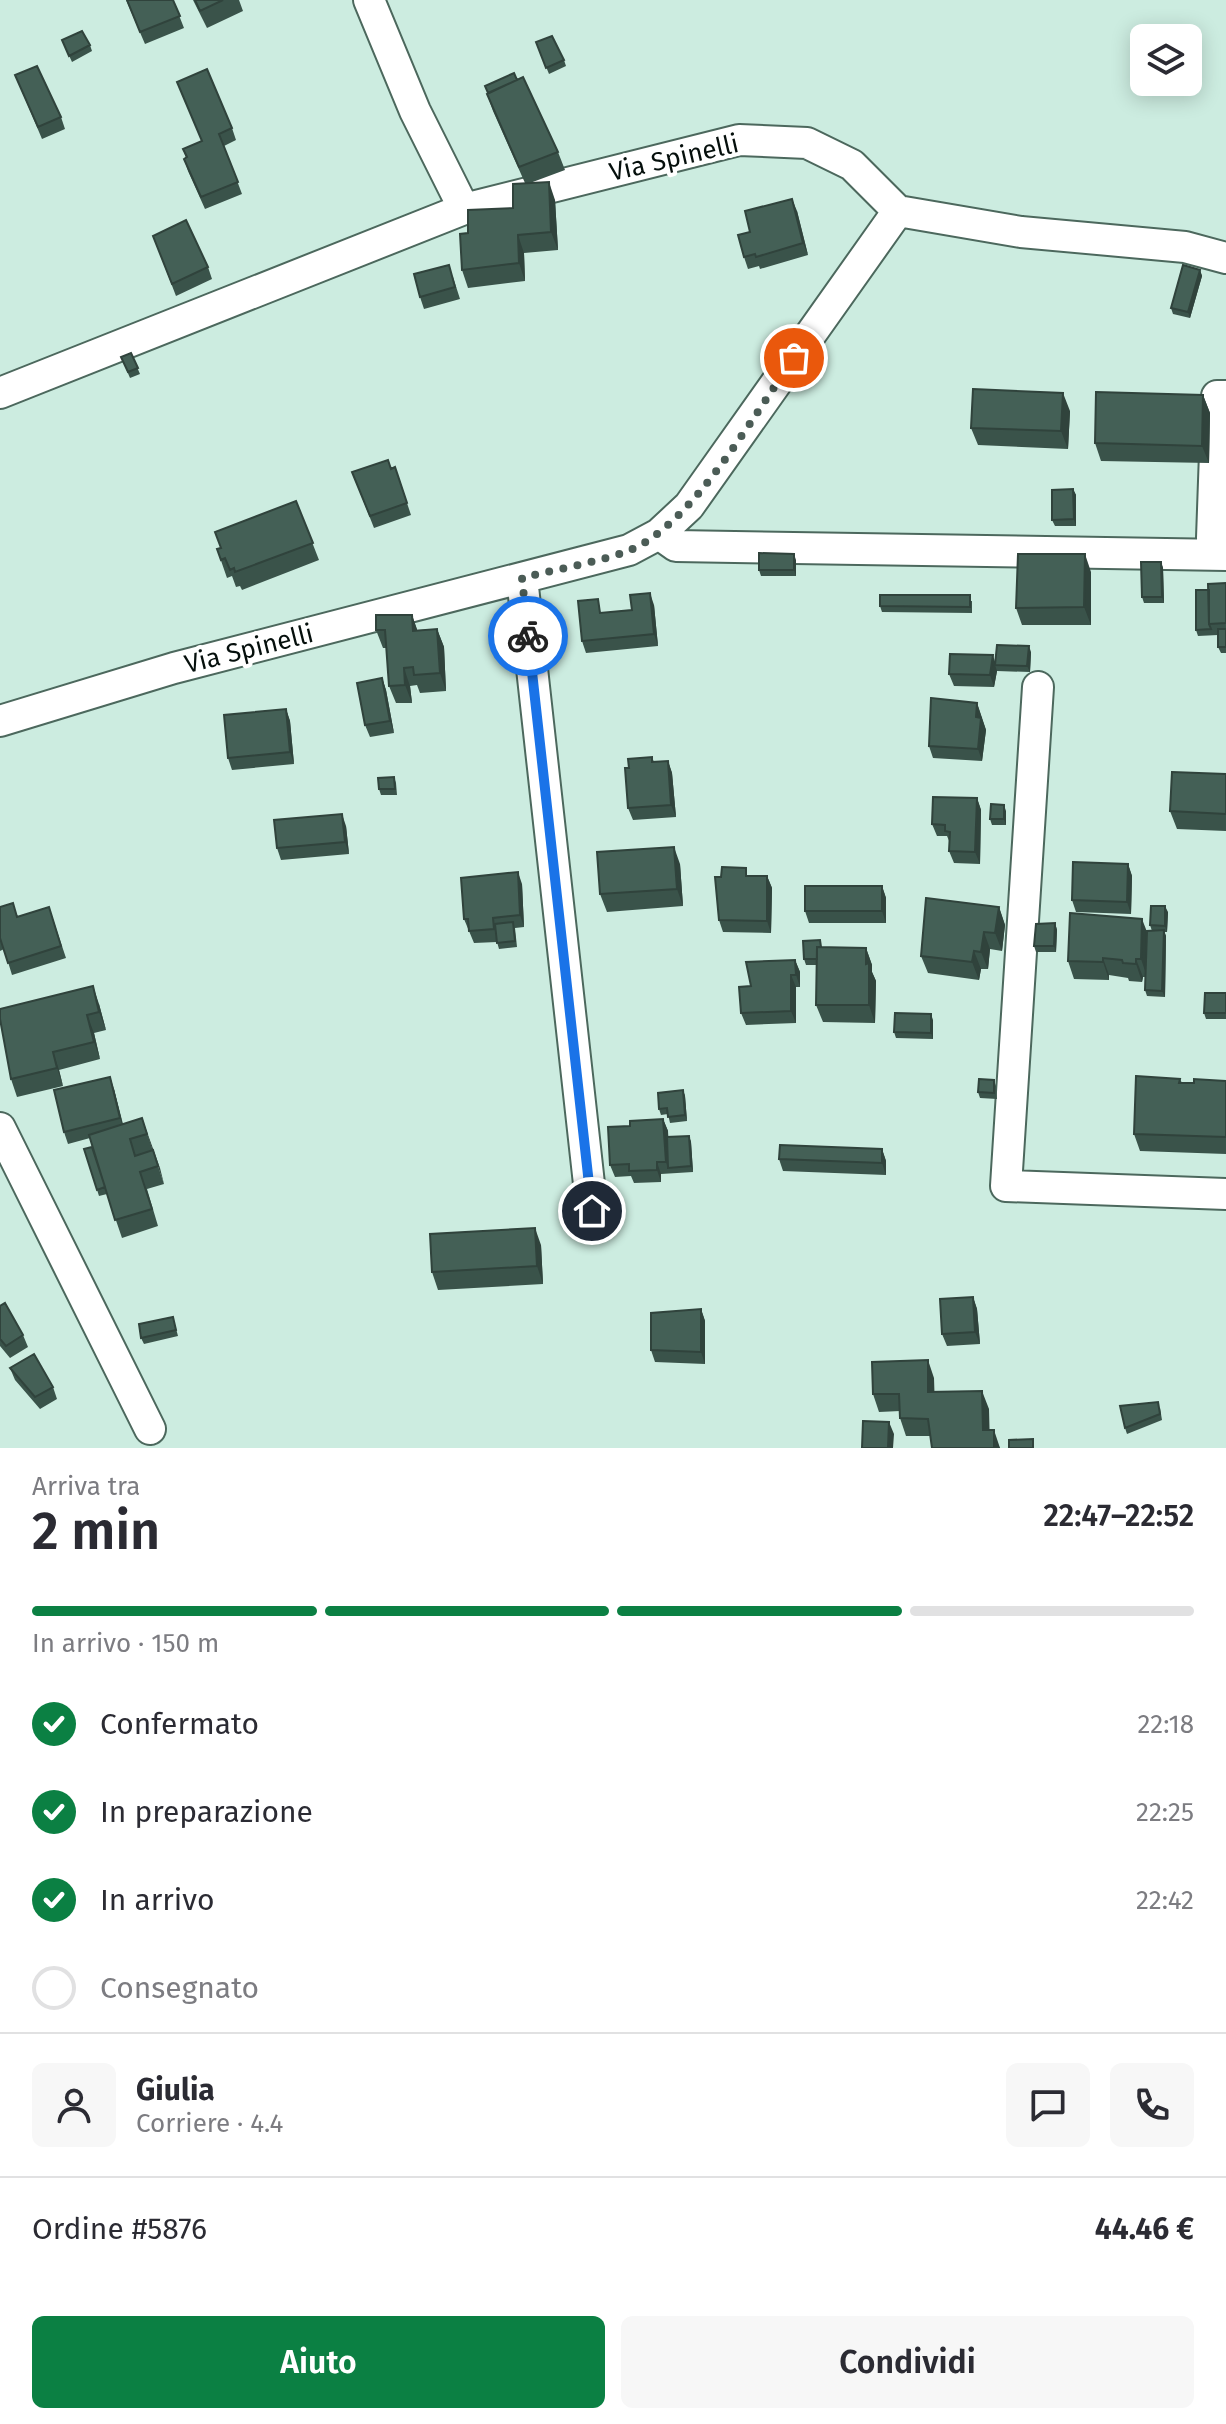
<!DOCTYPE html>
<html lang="it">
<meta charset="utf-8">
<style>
:root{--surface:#fff;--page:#f7f7f7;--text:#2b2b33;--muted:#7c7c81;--line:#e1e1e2;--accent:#0b8043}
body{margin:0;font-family:"Fira Sans",sans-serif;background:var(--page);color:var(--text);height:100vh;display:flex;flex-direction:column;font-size:30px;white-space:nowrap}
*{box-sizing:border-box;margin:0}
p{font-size:26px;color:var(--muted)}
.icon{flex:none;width:44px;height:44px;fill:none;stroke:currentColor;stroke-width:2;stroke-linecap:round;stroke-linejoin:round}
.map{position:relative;height:1448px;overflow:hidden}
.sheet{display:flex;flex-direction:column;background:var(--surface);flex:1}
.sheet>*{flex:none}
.buttons{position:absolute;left:1130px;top:24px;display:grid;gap:16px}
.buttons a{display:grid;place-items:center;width:72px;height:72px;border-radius:12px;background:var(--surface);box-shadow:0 4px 20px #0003;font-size:40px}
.pin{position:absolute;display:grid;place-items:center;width:68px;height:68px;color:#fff;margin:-34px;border:4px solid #fff;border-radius:50%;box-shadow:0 2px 8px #0007}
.courier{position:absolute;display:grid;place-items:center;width:80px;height:80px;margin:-40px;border:6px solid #1a73e8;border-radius:50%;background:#fff;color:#222;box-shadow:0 2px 10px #0007}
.head em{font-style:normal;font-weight:600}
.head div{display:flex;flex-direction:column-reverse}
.head{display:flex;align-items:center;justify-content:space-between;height:136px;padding:0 32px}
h1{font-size:52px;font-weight:600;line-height:60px}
.bar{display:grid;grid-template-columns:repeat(4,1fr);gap:12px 8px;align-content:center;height:96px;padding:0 32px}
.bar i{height:10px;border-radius:6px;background:var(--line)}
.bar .current{background:var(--accent)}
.bar p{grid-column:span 4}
.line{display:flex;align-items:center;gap:20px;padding:0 32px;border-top:2px solid var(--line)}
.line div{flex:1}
.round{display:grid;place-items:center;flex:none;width:84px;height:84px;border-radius:12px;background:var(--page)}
ol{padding:0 32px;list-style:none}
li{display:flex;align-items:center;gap:24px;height:88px}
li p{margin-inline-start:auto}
li .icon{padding:8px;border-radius:50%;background:var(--accent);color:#fff;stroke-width:4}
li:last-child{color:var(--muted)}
li i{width:44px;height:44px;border:4px solid var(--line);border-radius:50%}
.action{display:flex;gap:16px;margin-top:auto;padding:16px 32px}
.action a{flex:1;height:92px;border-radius:12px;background:var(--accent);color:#fff;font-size:32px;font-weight:600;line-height:92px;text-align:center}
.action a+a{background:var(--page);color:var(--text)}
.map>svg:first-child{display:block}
</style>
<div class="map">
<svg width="1226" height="1448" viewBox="0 0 1226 1448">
<rect width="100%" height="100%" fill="#ccece0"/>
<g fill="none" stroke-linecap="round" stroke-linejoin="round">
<!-- minor casing -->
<g stroke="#4c685d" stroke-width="34">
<path id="minor" d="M 369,0 L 415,111 L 464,209
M 898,211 L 1021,232 L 1185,247 L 1226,258
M 0,393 L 464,209 L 739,140 L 807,143 L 852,165 L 898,211 L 689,506 L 659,534 L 629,550 L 174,668 L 0,721
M 1226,396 L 1217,396 L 1212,538 L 1226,538
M 659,534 L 676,546 L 1226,555
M 522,578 L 592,1211
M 1038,687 L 1006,1186 L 1226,1194
M 0,1128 L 150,1429"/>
</g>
<!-- minor -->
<use href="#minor" stroke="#fff" stroke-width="30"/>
</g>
<!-- wall -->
<path fill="#3a534a" d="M 126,0 L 173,0 L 184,28 L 145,44 Z
M 193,0 L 239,0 L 243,11 L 207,28 Z
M 62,40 L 90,45 L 92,51 L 72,62 Z
M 536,42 L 564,60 L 566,66 L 549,74 Z
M 15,75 L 61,117 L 65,129 L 42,139 Z
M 517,80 L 558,152 L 565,170 L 530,183 L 555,200 L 558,250 L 524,253 L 525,281 L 468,288 L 462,270 L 468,233 L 513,208 L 525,183 L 493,111 L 487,94 Z
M 232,128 L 236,140 L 224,146 L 242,194 L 205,209 L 188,171 L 184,159 L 186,158 L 183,149 Z
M 797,211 L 808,255 L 760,269 L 759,266 L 748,269 L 744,257 L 750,232 Z
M 153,236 L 208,267 L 212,279 L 176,296 Z
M 1200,270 L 1202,276 L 1190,318 L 1173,314 L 1171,308 Z
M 453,277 L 460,299 L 424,309 L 420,297 Z
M 131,353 L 140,374 L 130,378 L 121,357 Z
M 1203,395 L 1210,413 L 1209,463 L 1101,461 L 1095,443 Z
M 1070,411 L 1068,449 L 978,445 L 971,428 Z
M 395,467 L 411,515 L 374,528 L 352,472 Z
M 1073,489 L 1076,495 L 1076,526 L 1055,526 L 1052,520 Z
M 296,501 L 319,560 L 242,590 L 240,586 L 236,587 L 232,576 L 227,578 L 217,549 Z
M 796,560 L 796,576 L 761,576 L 759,570 Z
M 1161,562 L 1163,568 L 1164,603 L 1144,603 L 1142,597 Z
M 1091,572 L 1091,625 L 1022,625 L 1016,608 Z
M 1226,583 L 1226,653 L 1221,653 L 1218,647 L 1218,635 L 1198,636 L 1196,630 L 1209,590 Z
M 972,601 L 972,613 L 882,612 L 880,606 Z
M 654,605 L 658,646 L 586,653 L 582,641 L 603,613 L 632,610 Z
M 412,615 L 417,630 L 437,629 L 444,647 L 446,691 L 420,693 L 417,685 L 410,686 L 412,703 L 396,703 L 389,686 L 387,648 L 383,648 L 376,630 Z
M 1031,652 L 1030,672 L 997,671 L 994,687 L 954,686 L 949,674 Z
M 382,678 L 386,690 L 394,733 L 370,737 L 365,725 Z
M 977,703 L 986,730 L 982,761 L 933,758 L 929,746 Z
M 286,709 L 290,721 L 294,764 L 232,770 L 228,758 Z
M 652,757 L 654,762 L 668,761 L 672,773 L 676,817 L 633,820 L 628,808 L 629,768 Z
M 1226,774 L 1226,831 L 1177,829 L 1170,811 Z
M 394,777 L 396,783 L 397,795 L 381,795 L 379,789 Z
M 977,798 L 981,810 L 980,864 L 954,863 L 949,851 L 950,843 L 947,836 L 937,836 L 932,824 Z
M 1006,811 L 1006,825 L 992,825 L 990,819 Z
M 346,826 L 349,854 L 281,860 L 277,848 Z
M 680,864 L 683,906 L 607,912 L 600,894 Z
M 1128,864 L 1132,876 L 1131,914 L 1076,912 L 1072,900 Z
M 749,876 L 767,876 L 772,888 L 771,933 L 723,932 L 719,920 Z
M 522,884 L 524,927 L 515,928 L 517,947 L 499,949 L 497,942 L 474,943 L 464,919 Z
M 882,886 L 886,898 L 886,923 L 809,923 L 805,911 Z
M 0,907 L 18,917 L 49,907 L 66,958 L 12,975 L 4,949 L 0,951 Z
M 999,907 L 1005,925 L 1002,951 L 990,949 L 988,969 L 981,969 L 979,980 L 928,973 L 921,956 Z
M 1168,912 L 1167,932 L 1164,932 L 1166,936 L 1165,997 L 1147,996 L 1145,990 L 1145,977 L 1143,977 L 1142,982 L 1129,981 L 1128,978 L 1109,975 L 1109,980 L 1074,979 L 1068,961 L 1147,931 L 1152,931 L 1150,925 Z
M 1055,923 L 1057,930 L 1056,952 L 1036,952 L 1034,946 Z
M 823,947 L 866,948 L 872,965 L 872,972 L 876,981 L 875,1023 L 823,1022 L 816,1005 L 817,965 L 806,965 L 804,959 Z
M 795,960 L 800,972 L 800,987 L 796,987 L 796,1023 L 746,1025 L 741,1013 L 751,986 Z
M 1226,993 L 1226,1019 L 1206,1019 L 1204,1013 Z
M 99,1004 L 106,1030 L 94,1033 L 100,1059 L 59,1070 L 63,1086 L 17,1097 L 11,1079 Z
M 933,1020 L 933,1039 L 896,1038 L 894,1032 Z
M 1180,1079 L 1182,1083 L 1194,1083 L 1226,1081 L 1226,1154 L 1140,1151 L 1134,1134 Z
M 994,1080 L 996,1086 L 997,1099 L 980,1098 L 978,1092 Z
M 114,1089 L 123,1124 L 142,1118 L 164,1184 L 147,1189 L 158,1226 L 122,1238 L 107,1194 L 99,1196 L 84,1149 L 92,1147 L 90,1138 L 68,1144 L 64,1132 Z
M 683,1090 L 685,1096 L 687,1121 L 670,1123 L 668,1114 L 661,1115 L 659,1109 Z
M 663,1119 L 668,1131 L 668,1137 L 689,1136 L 691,1142 L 693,1172 L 661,1174 L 661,1182 L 634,1183 L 631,1176 L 615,1177 L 610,1165 L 630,1126 Z
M 882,1149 L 886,1161 L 886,1175 L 783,1171 L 779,1159 Z
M 541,1245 L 543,1284 L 438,1290 L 432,1272 Z
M 973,1297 L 977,1309 L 980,1344 L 947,1346 L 942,1334 Z
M 0,1306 L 23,1335 L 28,1347 L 10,1358 L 0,1346 Z
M 701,1309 L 705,1321 L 705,1364 L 655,1362 L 651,1350 Z
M 173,1317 L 178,1336 L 144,1344 L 141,1338 Z
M 10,1368 L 53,1387 L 57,1399 L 40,1409 L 15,1380 Z
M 934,1378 L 934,1392 L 989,1409 L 989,1430 L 1000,1448 L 932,1448 L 931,1436 L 906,1436 L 900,1418 L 900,1411 L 879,1412 L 873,1394 Z
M 1160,1408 L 1162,1420 L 1127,1434 L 1125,1428 Z"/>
<!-- shaded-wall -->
<path fill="#30433c" d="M 549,182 L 555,200 L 558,250 L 551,232 Z
M 792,199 L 797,211 L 808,255 L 803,243 Z
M 518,235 L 524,253 L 525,281 L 519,263 Z
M 1200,270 L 1202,276 L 1190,318 L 1188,312 Z
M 1063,393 L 1070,411 L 1068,449 L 1061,431 Z
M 1203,395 L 1210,413 L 1209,463 L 1202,446 Z
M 1073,489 L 1076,495 L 1076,526 L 1074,519 Z
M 794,554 L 796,560 L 796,576 L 794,570 Z
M 1085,554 L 1091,572 L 1091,625 L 1084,607 Z
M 1161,562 L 1163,568 L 1164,603 L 1162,597 Z
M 650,593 L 654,605 L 658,646 L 654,634 Z
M 412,615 L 418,632 L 413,631 Z
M 437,629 L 444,647 L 446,691 L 440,673 Z
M 1029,646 L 1031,652 L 1030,672 L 1027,666 Z
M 993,655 L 996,665 L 995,665 L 997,671 L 994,687 L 990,675 Z
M 404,668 L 410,686 L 412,703 L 405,685 Z
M 382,678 L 386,690 L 394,733 L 390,721 Z
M 977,703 L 986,730 L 982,761 L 978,749 L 976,717 Z
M 286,709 L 290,721 L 294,764 L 290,752 Z
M 668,761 L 672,773 L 676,817 L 671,805 Z
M 977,798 L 981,810 L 980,864 L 975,852 Z
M 1004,805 L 1006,811 L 1006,825 L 1004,819 Z
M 342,814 L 346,826 L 349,854 L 345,842 Z
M 674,847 L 680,864 L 683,906 L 677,889 Z
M 1128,864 L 1132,876 L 1131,914 L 1127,902 Z
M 518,872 L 522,884 L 524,927 L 520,915 Z
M 767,876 L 772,888 L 771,933 L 767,921 Z
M 882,886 L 886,898 L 886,923 L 882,911 Z
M 1165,906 L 1168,912 L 1167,932 L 1165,926 Z
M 999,907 L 1005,925 L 1002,951 L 995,933 Z
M 1142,919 L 1149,937 L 1147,977 L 1141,959 Z
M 1055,923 L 1057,930 L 1056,952 L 1054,946 Z
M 1164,930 L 1166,936 L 1165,997 L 1162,991 Z
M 984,932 L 990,949 L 988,969 L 981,952 Z
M 866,948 L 872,965 L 872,972 L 876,981 L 875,1023 L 869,1005 Z
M 974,951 L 981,969 L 979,980 L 972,962 Z
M 1103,958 L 1109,975 L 1109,980 L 1103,962 Z
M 1136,959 L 1143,977 L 1142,982 L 1136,964 Z
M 795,960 L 800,972 L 800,987 L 796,975 Z
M 791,975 L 796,987 L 796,1023 L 791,1011 Z
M 93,986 L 99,1004 L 106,1030 L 99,1012 Z
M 931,1014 L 933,1020 L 933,1039 L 931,1033 Z
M 87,1015 L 94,1033 L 100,1059 L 94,1042 Z
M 53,1052 L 59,1070 L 63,1086 L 57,1068 Z
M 110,1077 L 114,1089 L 124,1130 L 120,1118 Z
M 683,1090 L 685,1096 L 687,1121 L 685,1115 Z
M 142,1118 L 160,1168 L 164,1184 L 147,1134 Z
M 663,1119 L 668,1131 L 670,1168 L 668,1168 L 666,1162 Z
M 689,1136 L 691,1142 L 693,1172 L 691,1166 Z
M 882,1149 L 886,1161 L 886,1175 L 882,1163 Z
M 657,1162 L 661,1174 L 661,1182 L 657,1170 Z
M 535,1228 L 541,1245 L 543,1284 L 537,1266 Z
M 973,1297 L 977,1309 L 980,1344 L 975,1332 Z
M 701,1309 L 705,1321 L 705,1364 L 701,1352 Z
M 928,1360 L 934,1378 L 935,1410 L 928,1392 Z
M 982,1391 L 989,1409 L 990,1448 L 983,1430 Z
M 889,1422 L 894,1434 L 893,1448 L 888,1448 Z
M 994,1430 L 1000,1448 L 994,1448 Z"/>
<!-- building -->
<path fill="#446056" stroke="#30433c" stroke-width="2" d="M 127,0 L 173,0 L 180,16 L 140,32 Z
M 195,0 L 223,0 L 200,11 Z
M 82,31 L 90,45 L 69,56 L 62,40 Z
M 552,36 L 564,60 L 546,68 L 536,42 Z
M 37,66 L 61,117 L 38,127 L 15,75 Z
M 207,69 L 232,128 L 219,134 L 238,182 L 201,197 L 184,159 L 187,157 L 183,149 L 202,141 L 177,82 Z
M 514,73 L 517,80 L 488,93 L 485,86 Z
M 523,77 L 558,152 L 519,167 L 487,94 Z
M 549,182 L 551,232 L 518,235 L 519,263 L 462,270 L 460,234 L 468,233 L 468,210 L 513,208 L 513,184 Z
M 792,199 L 803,243 L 756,257 L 755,254 L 744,257 L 738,235 L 750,232 L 745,211 Z
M 186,220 L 208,267 L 172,284 L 153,236 Z
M 449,265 L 455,287 L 420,297 L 414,274 Z
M 1183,265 L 1200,270 L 1188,312 L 1171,308 Z
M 131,353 L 138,368 L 128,372 L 121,357 Z
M 973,389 L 1063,393 L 1061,431 L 971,428 Z
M 1096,392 L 1203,395 L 1202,446 L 1095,443 Z
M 388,460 L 391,469 L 395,467 L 407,503 L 370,516 L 352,472 Z
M 1073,489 L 1074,519 L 1052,520 L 1052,490 Z
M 296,501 L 313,543 L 235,572 L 234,568 L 230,570 L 225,558 L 221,560 L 217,549 L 221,548 L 215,532 Z
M 759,553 L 794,554 L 794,570 L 759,570 Z
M 1018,554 L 1085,554 L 1084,607 L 1016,608 Z
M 1141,562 L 1161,562 L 1162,597 L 1142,597 Z
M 1226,583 L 1226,623 L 1209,624 L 1208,584 Z
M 1196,590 L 1209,590 L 1209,624 L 1211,629 L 1196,630 Z
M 650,593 L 654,634 L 582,641 L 578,601 L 598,599 L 600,613 L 632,610 L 630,595 Z
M 880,595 L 970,595 L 970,607 L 880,606 Z
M 376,615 L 412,615 L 413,631 L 437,629 L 440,673 L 414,675 L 413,667 L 404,668 L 405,685 L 389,686 L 385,630 L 376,630 Z
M 1218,629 L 1226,629 L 1226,647 L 1218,647 Z
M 997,645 L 1029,646 L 1027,666 L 995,665 Z
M 950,654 L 993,655 L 990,675 L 949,674 Z
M 382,678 L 390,721 L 365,725 L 357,683 Z
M 931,698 L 977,703 L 976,717 L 981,718 L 978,749 L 929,746 Z
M 286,709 L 290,752 L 228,758 L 224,715 Z
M 652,757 L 652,762 L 668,761 L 671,805 L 628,808 L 625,768 L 629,768 L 628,759 Z
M 1172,772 L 1226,774 L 1226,814 L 1170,811 Z
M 394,777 L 395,789 L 379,789 L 378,778 Z
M 933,797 L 977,798 L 975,852 L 949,851 L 950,832 L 945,831 L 945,825 L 932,824 Z
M 991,804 L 1004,805 L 1004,819 L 990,819 Z
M 342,814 L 345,842 L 277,848 L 274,820 Z
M 674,847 L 677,889 L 600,894 L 597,852 Z
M 1073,862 L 1128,864 L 1127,902 L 1072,900 Z
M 722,867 L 746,868 L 746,876 L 767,876 L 767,921 L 719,920 L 715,877 L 721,877 Z
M 518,872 L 520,915 L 493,918 L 494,929 L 469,931 L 468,919 L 464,919 L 461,878 Z
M 805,886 L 882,886 L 882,911 L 805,911 Z
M 926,898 L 999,907 L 995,933 L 984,932 L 981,952 L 974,951 L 972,962 L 921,956 Z
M 13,903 L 17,917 L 49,907 L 61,946 L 8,963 L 0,938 L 0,907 Z
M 1151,906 L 1165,906 L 1165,926 L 1150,925 Z
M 1070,913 L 1142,919 L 1141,959 L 1136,959 L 1136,964 L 1123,963 L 1122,960 L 1103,958 L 1103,962 L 1068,961 Z
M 513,922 L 515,941 L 497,943 L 495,924 Z
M 1055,923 L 1054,946 L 1034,946 L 1036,924 Z
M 1164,930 L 1162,991 L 1145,990 L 1147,931 Z
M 820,940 L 821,947 L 817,947 L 817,959 L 804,959 L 803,941 Z
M 817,947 L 866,948 L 866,964 L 869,963 L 869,1005 L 816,1005 Z
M 795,960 L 796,975 L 791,975 L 791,1011 L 741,1013 L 739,987 L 751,986 L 746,962 Z
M 93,986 L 99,1012 L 87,1015 L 94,1042 L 53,1052 L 57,1068 L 11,1079 L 0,1019 L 0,1009 Z
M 1205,993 L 1226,993 L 1226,1013 L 1204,1013 Z
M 895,1013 L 931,1014 L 931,1033 L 894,1032 Z
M 1136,1076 L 1180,1079 L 1179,1083 L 1194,1083 L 1194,1079 L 1226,1081 L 1226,1137 L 1134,1134 Z
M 110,1077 L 120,1118 L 64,1132 L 54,1090 Z
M 979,1079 L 994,1080 L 994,1093 L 978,1092 Z
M 683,1090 L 685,1115 L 668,1117 L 667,1108 L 659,1109 L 658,1093 Z
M 142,1118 L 147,1134 L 130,1139 L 135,1156 L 153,1150 L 158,1166 L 140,1172 L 152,1209 L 115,1220 L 89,1135 Z
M 663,1119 L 666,1162 L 657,1162 L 657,1170 L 629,1171 L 629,1164 L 610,1165 L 608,1127 L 630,1126 L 630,1121 Z
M 689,1136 L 691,1166 L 668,1168 L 667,1137 Z
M 780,1145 L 882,1149 L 882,1163 L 779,1159 Z
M 92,1147 L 105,1187 L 97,1190 L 84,1149 Z
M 535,1228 L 537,1266 L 432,1272 L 430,1234 Z
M 973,1297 L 975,1332 L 942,1334 L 940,1299 Z
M 5,1303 L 23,1335 L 6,1346 L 0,1339 L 0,1306 Z
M 701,1309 L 701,1352 L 651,1350 L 651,1313 Z
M 173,1317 L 176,1330 L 141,1338 L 139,1324 Z
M 34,1354 L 53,1387 L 35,1397 L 10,1368 Z
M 928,1360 L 928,1392 L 982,1391 L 983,1430 L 994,1430 L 994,1448 L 932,1448 L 928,1419 L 900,1418 L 899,1394 L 873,1394 L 872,1362 Z
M 1158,1402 L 1160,1414 L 1125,1428 L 1120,1406 Z
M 863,1421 L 889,1422 L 888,1448 L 862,1448 Z
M 1033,1439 L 1033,1448 L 1009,1448 L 1009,1440 Z"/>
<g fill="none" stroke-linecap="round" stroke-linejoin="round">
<!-- done -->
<path stroke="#4b5c56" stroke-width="8" stroke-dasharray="0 14.4" d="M 528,636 L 522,578 C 557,569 595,563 628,551 C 692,526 754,414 794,358"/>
<!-- route -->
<path stroke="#1a73e8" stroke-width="10" d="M 528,636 L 592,1211"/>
</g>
<g text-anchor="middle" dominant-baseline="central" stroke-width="8" stroke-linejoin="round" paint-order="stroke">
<!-- street labels -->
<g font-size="26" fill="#050f0c" stroke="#fff">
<text transform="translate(674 158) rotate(-13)">Via Spinelli</text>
<text transform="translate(249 649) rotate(-14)">Via Spinelli</text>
</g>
</g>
</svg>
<div class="buttons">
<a><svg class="icon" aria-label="layers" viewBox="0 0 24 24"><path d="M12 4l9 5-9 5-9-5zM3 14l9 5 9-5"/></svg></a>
</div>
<div class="pin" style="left:794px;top:358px;background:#ea580c"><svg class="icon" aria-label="bag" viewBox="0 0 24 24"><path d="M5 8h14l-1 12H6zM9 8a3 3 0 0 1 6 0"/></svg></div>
<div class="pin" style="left:592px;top:1211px;background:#1f2937"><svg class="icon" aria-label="home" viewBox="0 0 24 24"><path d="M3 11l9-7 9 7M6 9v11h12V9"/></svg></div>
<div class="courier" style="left:528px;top:636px"><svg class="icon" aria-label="bike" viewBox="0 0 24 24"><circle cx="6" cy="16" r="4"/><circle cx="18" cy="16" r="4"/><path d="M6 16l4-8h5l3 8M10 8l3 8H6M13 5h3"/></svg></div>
</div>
<section class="sheet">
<div class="head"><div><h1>2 min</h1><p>Arriva tra</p></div><em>22:47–22:52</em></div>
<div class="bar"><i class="current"></i><i class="current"></i><i class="current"></i><i></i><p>In arrivo · 150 m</p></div>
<ol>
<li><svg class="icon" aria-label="check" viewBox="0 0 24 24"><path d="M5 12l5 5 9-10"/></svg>Confermato<p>22:18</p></li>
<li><svg class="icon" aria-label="check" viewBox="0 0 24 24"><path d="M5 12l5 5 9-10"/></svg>In preparazione<p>22:25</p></li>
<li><svg class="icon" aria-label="check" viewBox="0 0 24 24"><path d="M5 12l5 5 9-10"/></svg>In arrivo<p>22:42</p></li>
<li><i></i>Consegnato</li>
</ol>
<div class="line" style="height:144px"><a class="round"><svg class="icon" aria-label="person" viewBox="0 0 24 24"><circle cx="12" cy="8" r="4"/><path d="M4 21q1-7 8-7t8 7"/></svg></a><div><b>Giulia</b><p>Corriere · 4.4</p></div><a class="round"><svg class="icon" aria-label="chat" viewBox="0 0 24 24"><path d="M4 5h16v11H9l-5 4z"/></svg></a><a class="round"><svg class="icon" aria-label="phone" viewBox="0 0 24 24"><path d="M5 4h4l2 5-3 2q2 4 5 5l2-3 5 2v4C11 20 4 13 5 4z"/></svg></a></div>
<div class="line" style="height:104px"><div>Ordine #5876</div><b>44.46 €</b></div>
<div class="action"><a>Aiuto</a><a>Condividi</a></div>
</section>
